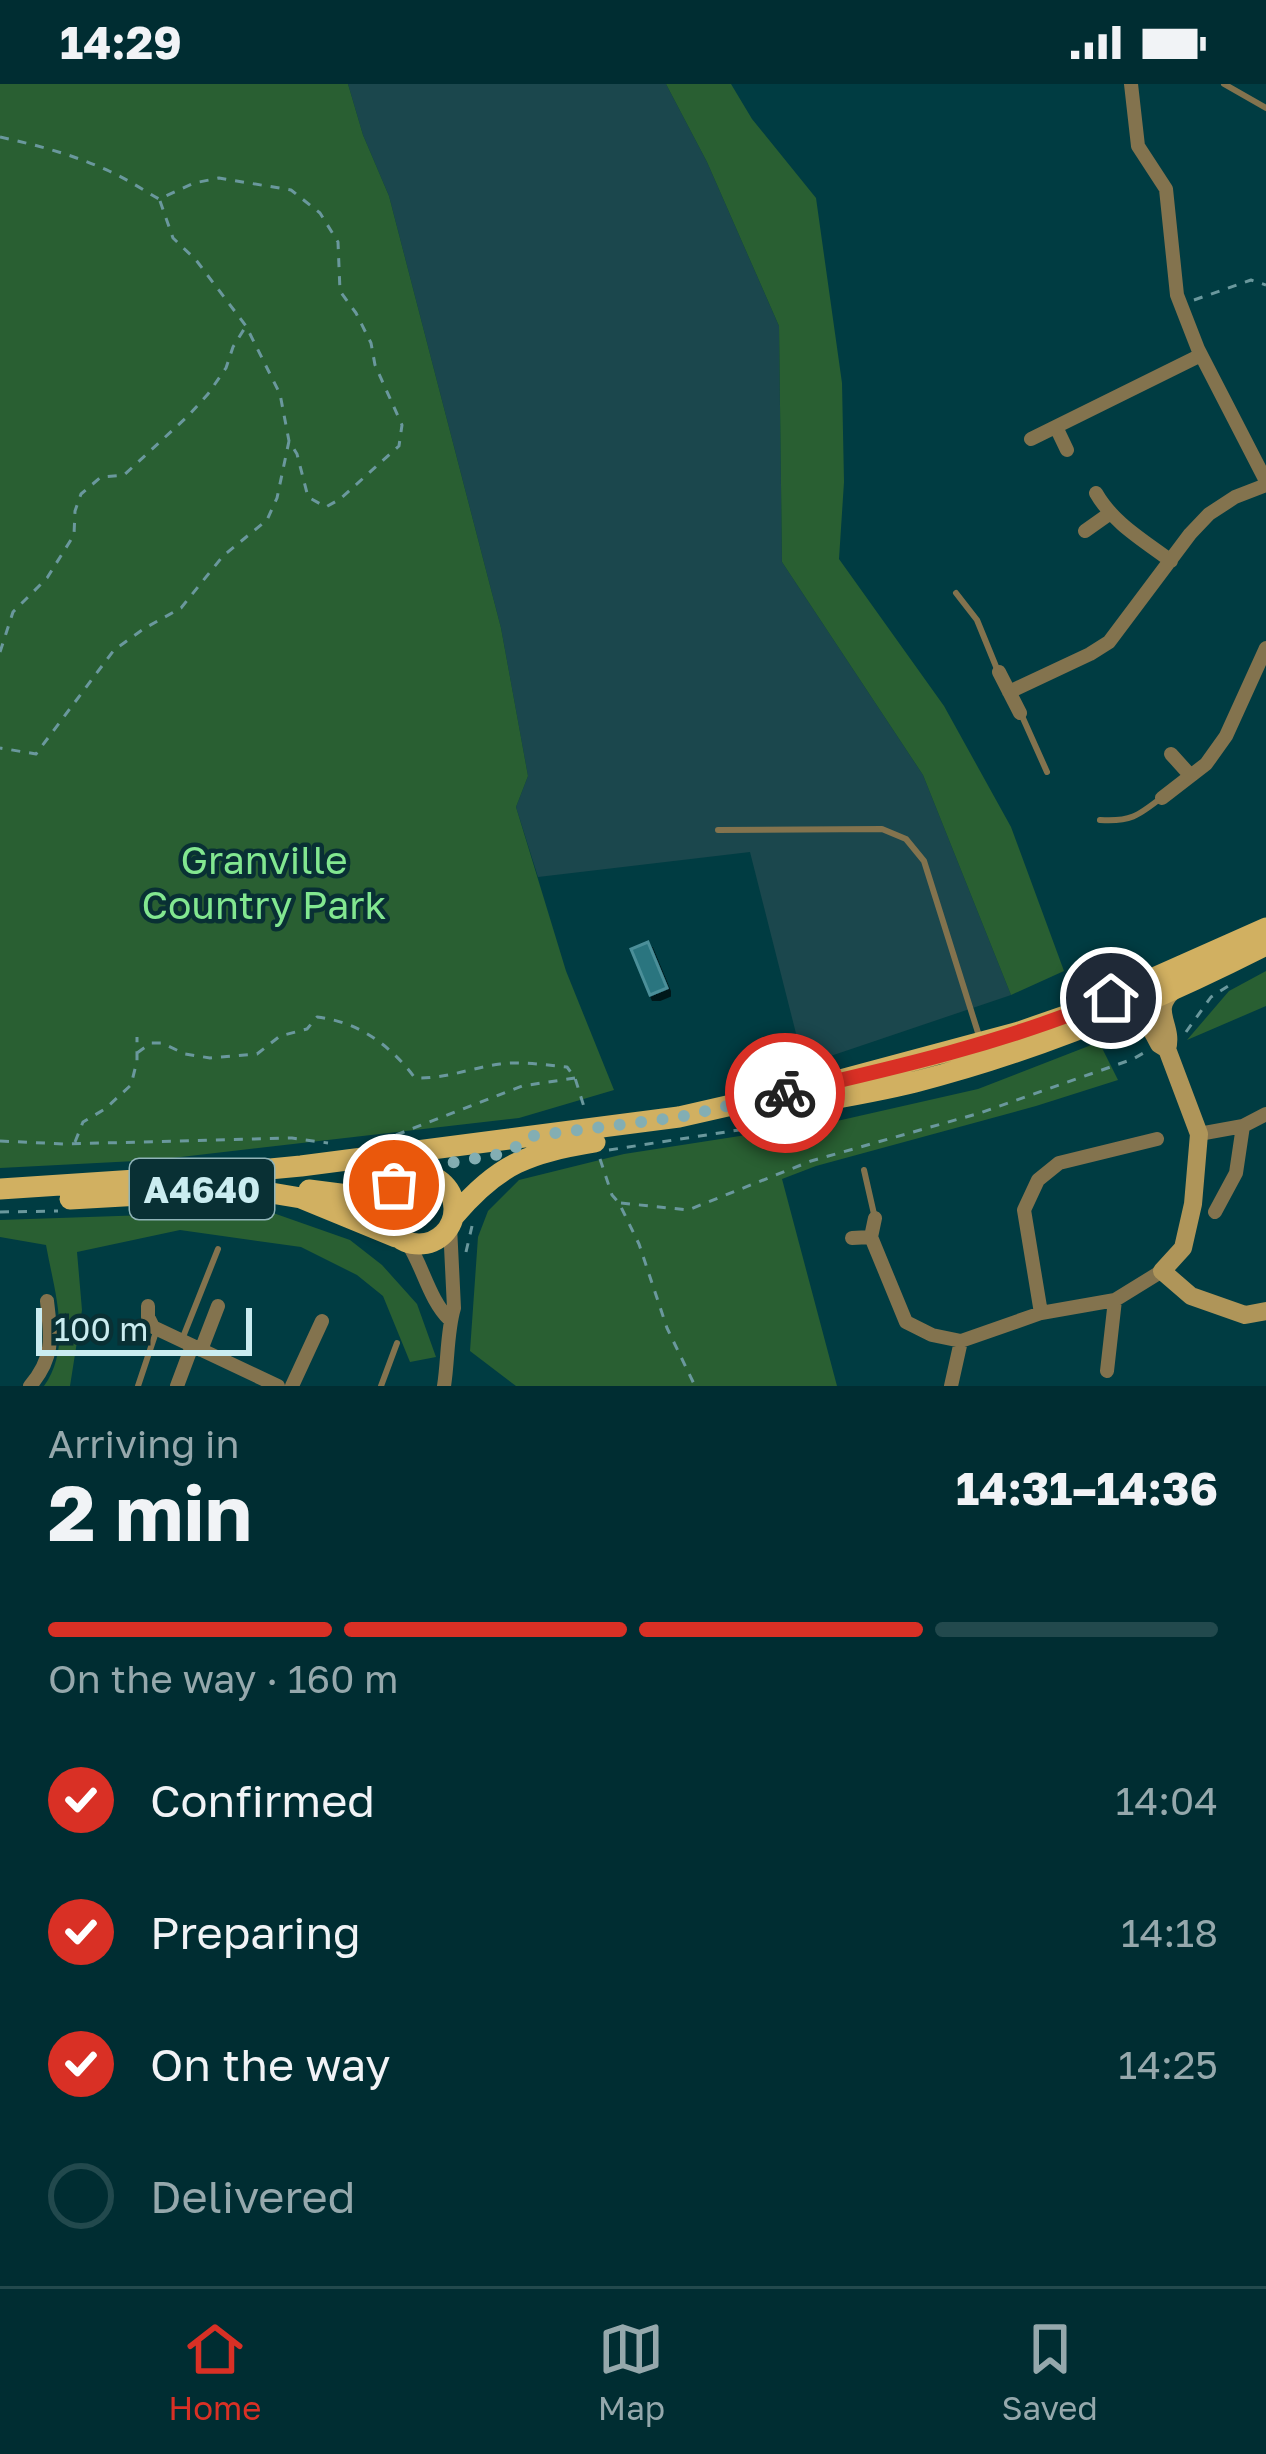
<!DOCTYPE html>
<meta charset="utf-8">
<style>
:root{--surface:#002d32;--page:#0a353a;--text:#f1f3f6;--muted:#95a8ac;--line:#22494d;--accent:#d93025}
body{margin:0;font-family:"Golos Text",sans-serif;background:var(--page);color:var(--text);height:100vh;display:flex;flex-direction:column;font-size:45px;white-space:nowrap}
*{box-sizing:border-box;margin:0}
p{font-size:39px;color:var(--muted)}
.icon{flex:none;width:66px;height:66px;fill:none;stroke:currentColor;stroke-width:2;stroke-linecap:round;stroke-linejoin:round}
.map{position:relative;height:1302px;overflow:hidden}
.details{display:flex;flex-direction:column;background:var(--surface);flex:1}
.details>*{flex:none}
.scale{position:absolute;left:36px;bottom:30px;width:216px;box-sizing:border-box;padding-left:12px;border:6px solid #caecf0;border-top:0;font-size:33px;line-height:42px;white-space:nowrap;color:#caecf0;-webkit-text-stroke:9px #093034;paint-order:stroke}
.pin{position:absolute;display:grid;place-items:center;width:102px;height:102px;color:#fff;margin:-51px;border:6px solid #fff;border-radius:50%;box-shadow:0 3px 12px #0007}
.courier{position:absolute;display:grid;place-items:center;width:120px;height:120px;margin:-60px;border:9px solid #d93025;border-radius:50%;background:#fff;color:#222;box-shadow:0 3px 15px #0007}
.summary em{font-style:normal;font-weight:700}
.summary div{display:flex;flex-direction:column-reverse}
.summary{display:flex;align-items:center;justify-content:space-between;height:204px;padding:0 48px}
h1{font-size:78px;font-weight:700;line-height:90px}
.bar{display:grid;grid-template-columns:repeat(4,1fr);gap:18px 12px;align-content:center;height:144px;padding:0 48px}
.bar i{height:15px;border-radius:9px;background:var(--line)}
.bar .on{background:var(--accent)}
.bar p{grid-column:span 4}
ol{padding:0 48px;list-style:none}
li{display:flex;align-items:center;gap:36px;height:132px}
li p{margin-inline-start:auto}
li .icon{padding:12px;border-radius:50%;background:var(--accent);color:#fff;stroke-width:4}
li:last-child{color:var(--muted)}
li i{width:66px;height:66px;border:6px solid var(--line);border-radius:50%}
.status{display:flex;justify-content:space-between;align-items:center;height:84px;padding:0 60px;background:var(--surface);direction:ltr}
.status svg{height:33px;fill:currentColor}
.tab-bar{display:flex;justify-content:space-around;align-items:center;height:168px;border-top:3px solid var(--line);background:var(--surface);font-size:33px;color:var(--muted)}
.tab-bar a{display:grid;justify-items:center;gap:6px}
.tab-bar .on{color:var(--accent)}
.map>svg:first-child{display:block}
</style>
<div class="status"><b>14:29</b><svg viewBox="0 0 49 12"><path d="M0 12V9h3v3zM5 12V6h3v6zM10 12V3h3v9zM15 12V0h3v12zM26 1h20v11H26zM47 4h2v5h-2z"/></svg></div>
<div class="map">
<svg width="1266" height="1302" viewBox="0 0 1266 1302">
<defs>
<filter id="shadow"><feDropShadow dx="4" dy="7" stdDeviation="0" flood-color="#0009"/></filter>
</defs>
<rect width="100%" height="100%" fill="#003c42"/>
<!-- built -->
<path fill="#1b474d" d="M 348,0 L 666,0 L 707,78 L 779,242 L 782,478 L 923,691 L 1011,911 L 804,981 L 750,768 L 538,793 L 516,723 L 528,692 L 501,544 L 389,112 L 363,51 Z"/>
<!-- green -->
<path fill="#295f32" d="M 0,0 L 348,0 L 363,51 L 389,112 L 501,544 L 528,692 L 516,723 L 566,887 L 614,1006 L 519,1034 L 155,1076 L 0,1084 Z
M 666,0 L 731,0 L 752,35 L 816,114 L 842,299 L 844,398 L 839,475 L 944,622 L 1011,743 L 1064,887 L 1011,911 L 923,691 L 782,478 L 779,242 L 707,78 Z
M 1266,887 L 1266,922 L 1187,956 L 1229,907 Z
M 1099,958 L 1118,996 L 1036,1022 L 816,1082 L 782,1095 L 837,1302 L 516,1302 L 470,1267 L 478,1153 L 488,1127 L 519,1096 L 624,1070 L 837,1037 L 978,1005 Z
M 236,1128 L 276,1130 L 350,1156 L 382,1181 L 417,1220 L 436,1273 L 410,1278 L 383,1212 L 357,1191 L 301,1163 L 180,1146 L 77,1168 L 82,1226 L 70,1302 L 44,1302 C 73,1262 54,1206 46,1161 L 0,1153 L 0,1136 Z"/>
<!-- building -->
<path fill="#29757f" stroke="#4b8f99" stroke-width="3" filter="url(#shadow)" d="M 648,858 L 667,904 L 650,911 L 631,865 Z"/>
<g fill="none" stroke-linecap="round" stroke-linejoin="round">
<!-- path -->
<path stroke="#6a989d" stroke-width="3" stroke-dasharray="9 9" stroke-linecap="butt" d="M 0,53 C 37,61 74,71 109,87 C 127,95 143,106 159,115 L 194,99 L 219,94 L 291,106 L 320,129 L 338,158 L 340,207 L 356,229 L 371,259 L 375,281 L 402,341 L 399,362 L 340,415 L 326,423 L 308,413 L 297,370 L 289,357 L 277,414 L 267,436 L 223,472 L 181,524 L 145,544 L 114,566 L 36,670 L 0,664
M 160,117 L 173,154 L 196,176 L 246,242 L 280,310 L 289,357
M 1194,216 L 1251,196 L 1266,201
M 0,568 L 13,528 L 47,494 L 74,451 L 75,427 L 81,410 L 101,393 L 124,391 L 188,332 L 208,310 L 226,284 L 233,263 L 246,242
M 1186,948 L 1211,913 L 1233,899
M 137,969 L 151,959 L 162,959 L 185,970 L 210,974 L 257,970 L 280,952 L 307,945 L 317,933 C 359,938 390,961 415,994 C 445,995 471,984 500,980 C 522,977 545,981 567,983 L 575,994 L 585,1026
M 396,1051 L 522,1002 L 575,994
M 0,1057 L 65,1060 L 292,1054 L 328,1059
M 75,1058 L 83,1038 L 105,1025 L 131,1001 L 137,977 L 137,953
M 609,1066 L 771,1041
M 600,1075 L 612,1111 L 619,1119 L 639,1160 L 667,1244 L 695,1302
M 621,1119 L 688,1126 L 811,1077 L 980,1029 L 1133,975 L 1147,967
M 152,1124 L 190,1121
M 0,1128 L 58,1127
M 466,1168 L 472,1142"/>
<!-- lane -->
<path stroke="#83734e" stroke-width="6" d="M 1224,0 L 1266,24
M 956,509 L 977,536 L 997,585
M 1022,632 L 1047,688
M 1100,736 C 1130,738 1138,732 1161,714
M 718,746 L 882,745 L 906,755 L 924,777 L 980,955
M 864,1086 L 874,1130
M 183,1253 L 218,1165
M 138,1302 L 156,1248
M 381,1302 L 397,1259"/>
<!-- street -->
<path stroke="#83734e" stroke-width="14" d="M 1131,0 L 1138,62 L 1166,105 L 1177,211 L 1198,265 L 1266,397
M 1056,343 L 1067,366
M 1031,355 L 1201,271
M 1096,409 C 1113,439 1143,456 1171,477
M 1085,447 L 1109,430
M 999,588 L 1020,629
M 1009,608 L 1090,570 L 1109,558 L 1190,450 L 1209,430 L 1235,413 L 1266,401
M 1171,670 L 1190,691
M 1162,714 L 1206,680 L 1226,652 L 1266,564
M 1199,1050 L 1243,1042
M 1215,1128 L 1236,1089 L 1243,1042 L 1266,1030
M 871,1153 L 906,1238 L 932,1251 L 961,1257 L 1041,1229 L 1115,1216 L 1162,1187
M 852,1154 L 871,1153 L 875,1134
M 407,1158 C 423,1182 429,1216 450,1236
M 148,1222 L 148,1233 L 153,1243 L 278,1302
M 1041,1229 L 1024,1126 L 1038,1096 L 1059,1079 L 1157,1055
M 201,1266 L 218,1222
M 1107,1287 L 1115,1216
M 30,1302 C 55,1273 51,1252 47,1217
M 177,1302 L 192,1262
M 292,1302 L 322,1237
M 444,1302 C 448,1277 447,1247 454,1224 L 450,1142
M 951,1302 L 961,1257"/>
<!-- secondary -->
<path stroke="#af9559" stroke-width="18" d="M 1120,929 L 1143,930 L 1159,960 L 1167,965 L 1199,1050 L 1193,1120 L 1183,1164 L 1162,1187 L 1191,1212 L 1245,1231 L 1266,1227
M 1167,965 C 1174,941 1150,927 1173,907"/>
<!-- primary -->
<path stroke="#d1b061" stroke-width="21" d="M 780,1024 C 825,1016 871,1009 915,998 C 1037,967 1154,918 1266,861
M384 1125a35 35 0 1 1 70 0a35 35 0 1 1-70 0Z
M 0,1105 L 196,1092 L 301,1082 L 679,1033 L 837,997 L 1016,949 L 1077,928 L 1266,844
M 202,1105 L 242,1104 L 301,1114 L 396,1153
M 309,1106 L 348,1111 L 388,1108
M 70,1115 L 141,1111
M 455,1131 C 499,1079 529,1069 595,1058"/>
</g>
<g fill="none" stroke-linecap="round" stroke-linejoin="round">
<!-- done -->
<path stroke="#83aeb3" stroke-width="12" stroke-dasharray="0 21.6" d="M 394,1101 L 401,1095 L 432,1082 L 507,1069 L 532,1052 L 679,1033 L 785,1009"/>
<!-- route -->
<path stroke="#d93025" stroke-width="15" d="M 785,1009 C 895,984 1007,958 1111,914"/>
</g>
<g text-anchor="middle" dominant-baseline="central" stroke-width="9" stroke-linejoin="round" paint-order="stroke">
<!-- shield labels -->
<rect fill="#093034" stroke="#90b4b8" stroke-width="3" x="130" y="1075" width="144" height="60" rx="9"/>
<g font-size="36" font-weight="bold" fill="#caecf0">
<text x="202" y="1105">A4640</text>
</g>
<!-- park labels -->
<g font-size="39" fill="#82e790" stroke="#093034">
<text x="264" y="775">Granville<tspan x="264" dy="45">Country Park</tspan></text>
</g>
</g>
</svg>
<div class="scale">100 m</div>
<div class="pin" style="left:394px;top:1101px;background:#ea580c"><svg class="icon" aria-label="bag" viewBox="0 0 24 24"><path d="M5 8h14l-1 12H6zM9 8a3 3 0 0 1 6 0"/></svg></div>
<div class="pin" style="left:1111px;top:914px;background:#1f2937"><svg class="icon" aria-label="home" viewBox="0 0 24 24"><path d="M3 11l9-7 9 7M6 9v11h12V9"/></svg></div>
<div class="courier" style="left:785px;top:1009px"><svg class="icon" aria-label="bike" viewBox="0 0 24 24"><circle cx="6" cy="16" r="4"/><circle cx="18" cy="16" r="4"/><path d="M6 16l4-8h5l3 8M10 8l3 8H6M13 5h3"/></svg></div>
</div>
<section class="details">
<div class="summary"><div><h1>2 min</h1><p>Arriving in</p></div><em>14:31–14:36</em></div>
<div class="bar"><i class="on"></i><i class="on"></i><i class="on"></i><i></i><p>On the way · 160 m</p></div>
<ol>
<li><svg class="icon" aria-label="check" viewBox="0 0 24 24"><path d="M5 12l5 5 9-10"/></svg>Confirmed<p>14:04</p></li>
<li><svg class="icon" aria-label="check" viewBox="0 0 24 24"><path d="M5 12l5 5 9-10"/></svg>Preparing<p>14:18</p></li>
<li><svg class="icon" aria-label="check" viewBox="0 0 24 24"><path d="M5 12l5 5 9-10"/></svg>On the way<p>14:25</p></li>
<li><i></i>Delivered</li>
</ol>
</section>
<nav class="tab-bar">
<a class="on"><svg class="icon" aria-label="home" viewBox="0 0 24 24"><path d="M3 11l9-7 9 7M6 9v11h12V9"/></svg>Home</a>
<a><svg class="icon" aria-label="map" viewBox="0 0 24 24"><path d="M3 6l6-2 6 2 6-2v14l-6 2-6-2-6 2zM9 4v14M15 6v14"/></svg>Map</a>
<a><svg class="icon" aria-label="saved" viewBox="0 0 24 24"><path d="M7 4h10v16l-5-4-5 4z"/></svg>Saved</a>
</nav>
